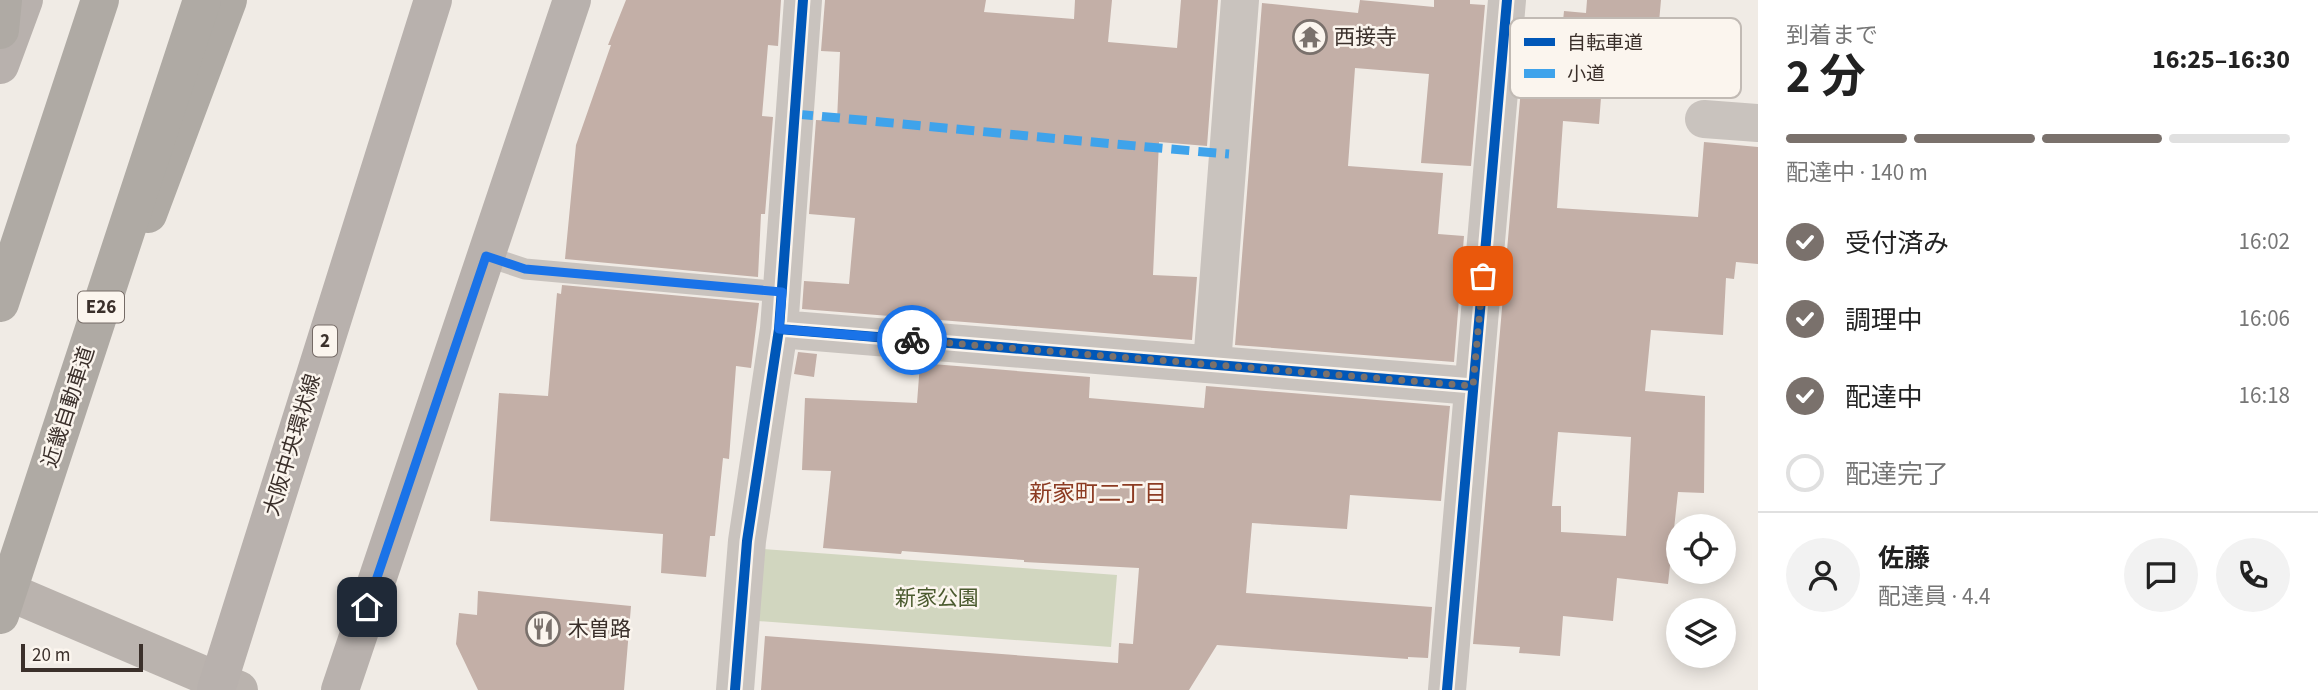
<!DOCTYPE html>
<html lang="ja">
<meta charset="utf-8">
<style>
:root{--surface:#fff;--page:#f2f2f2;--text:#222;--muted:#767676;--line:#e0e0e0;--accent:#7a716c}
body{margin:0;font-family:"Source Sans 3","Noto Sans JP",sans-serif;background:var(--page);color:var(--text);height:100vh;display:flex;flex-direction:column;font-size:26px;white-space:nowrap}
*{box-sizing:border-box;margin:0}
p{font-size:23px;color:var(--muted)}
.icon{flex:none;width:38px;height:38px;fill:none;stroke:currentColor;stroke-width:2;stroke-linecap:round;stroke-linejoin:round}
.map{position:relative;flex:1;overflow:hidden}
.details{display:flex;flex-direction:column;background:var(--surface);width:560px}
.details>*{flex:none}
.buttons{position:absolute;left:1666px;top:514px;display:grid;gap:14px}
.buttons a{display:grid;place-items:center;width:70px;height:70px;border-radius:50%;background:var(--surface);box-shadow:0 4px 18px #0003;font-size:35px}
.scale{position:absolute;left:21px;bottom:18px;width:122px;box-sizing:border-box;padding-left:7px;border:4px solid #3b302b;border-top:0;font-size:19px;line-height:24px;white-space:nowrap;color:#3b302b;-webkit-text-stroke:5px #fbf5ee;paint-order:stroke}
.pin{position:absolute;display:grid;place-items:center;width:60px;height:60px;color:#fff;margin:-30px;border-radius:14px;box-shadow:0 4px 10px #0006}
.courier{position:absolute;display:grid;place-items:center;width:70px;height:70px;margin:-35px;border:5px solid #1a73e8;border-radius:50%;background:#fff;color:#222;box-shadow:0 2px 9px #0007}
.headline em{font-style:normal;font-weight:700}
.headline div{display:flex;flex-direction:column-reverse}
.headline{display:flex;align-items:center;justify-content:space-between;height:119px;padding:0 28px}
h1{font-size:46px;font-weight:700;line-height:52px}
.bar{display:grid;grid-template-columns:repeat(4,1fr);gap:10px 7px;align-content:center;height:84px;padding:0 28px}
.bar i{height:9px;border-radius:5px;background:var(--line)}
.bar .current{background:var(--accent)}
.bar p{grid-column:span 4}
.line{display:flex;align-items:center;gap:18px;padding:0 28px;border-top:2px solid var(--line)}
.line div{flex:1}
.round{display:grid;place-items:center;flex:none;width:74px;height:74px;border-radius:37px;background:var(--page)}
ol{padding:0 28px;list-style:none}
li{display:flex;align-items:center;gap:21px;height:77px}
li p{margin-inline-start:auto}
li .icon{padding:7px;border-radius:50%;background:var(--accent);color:#fff;stroke-width:4}
li:last-child{color:var(--muted)}
li i{width:38px;height:38px;border:4px solid var(--line);border-radius:50%}
main{display:flex;flex:1;min-height:0}
.map>svg:first-child{display:block}
</style>
<main>
<div class="map">
<svg width="1758" height="690" viewBox="0 0 1758 690">
<rect width="100%" height="100%" fill="#f0ebe5"/>
<!-- green -->
<path fill="#d1d6bf" d="M 763,549 L 1117,575 L 1111,647 L 758,621 Z"/>
<!-- building -->
<path fill="#c3afa7" fill-rule="evenodd" d="M 626,0 L 781,0 L 778,46 L 768,45 L 762,116 L 773,117 L 765,214 L 761,214 L 758,277 L 565,259 L 576,145 L 611,45 L 608,45 Z
M 825,0 L 986,0 L 984,12 L 1074,19 L 1075,0 L 1112,0 L 1108,42 L 1177,48 L 1181,0 L 1218,0 L 1207,146 L 1159,142 L 1153,275 L 1197,277 L 1192,340 L 802,309 L 804,281 L 849,284 L 855,218 L 809,214 L 816,120 L 837,121 L 840,52 L 821,51 Z
M 1360,0 L 1434,7 L 1434,0 L 1470,0 L 1470,4 L 1485,5 L 1471,166 L 1421,163 L 1429,74 L 1355,68 L 1348,166 L 1443,173 L 1438,234 L 1464,236 L 1454,362 L 1235,345 L 1262,3 L 1358,13 Z
M 1587,0 L 1661,0 L 1656,56 L 1659,56 L 1658,86 L 1602,84 L 1599,124 L 1563,121 L 1557,208 L 1698,217 L 1704,142 L 1758,147 L 1758,264 L 1736,262 L 1734,279 L 1726,278 L 1723,335 L 1651,330 L 1645,391 L 1705,396 L 1704,493 L 1678,492 L 1668,584 L 1617,578 L 1613,621 L 1563,616 L 1560,656 L 1519,653 L 1520,647 L 1473,644 L 1527,19 L 1563,21 L 1564,11 L 1586,13 ZM 1558,432 L 1631,437 L 1626,536 L 1561,532 L 1561,506 L 1552,506 Z
M 562,285 L 759,303 L 751,368 L 736,366 L 729,459 L 723,458 L 715,536 L 710,536 L 706,577 L 661,573 L 663,534 L 490,521 L 499,393 L 548,396 L 557,293 L 561,294 Z
M 798,352 L 817,354 L 814,377 L 794,374 Z
M 920,363 L 1090,377 L 1089,398 L 1204,408 L 1206,386 L 1450,406 L 1441,501 L 1350,495 L 1347,529 L 1252,523 L 1246,593 L 1432,607 L 1428,658 L 1408,657 L 1408,659 L 1217,645 L 1189,690 L 761,690 L 765,636 L 1118,663 L 1119,643 L 1133,644 L 1139,568 L 1024,562 L 1024,560 L 902,551 L 901,554 L 823,548 L 831,471 L 802,470 L 805,398 L 917,403 Z
M 478,591 L 631,606 L 624,690 L 478,690 L 456,644 L 459,613 L 477,615 Z"/>
<g fill="none" stroke-linecap="round" stroke-linejoin="round">
<!-- service -->
<path stroke="#c9c3be" stroke-width="21" d="M 486,256 L 525,269 L 782,292"/>
<!-- minor -->
<path stroke="#c9c3be" stroke-width="38" d="M 1704,119 L 1758,123
M 779,329 L 1473,386
M 1212,364 L 1240,0
M 735,690 L 747,541 L 779,329 L 803,0
M 1447,690 L 1507,0"/>
<!-- secondary -->
<path stroke="#bab3ae" stroke-width="38" d="M 0,588 L 239,690"/>
<!-- primary -->
<path stroke="#b8b1ad" stroke-width="38" d="M 0,65 L 24,0
M 216,690 L 433,0
M 340,690 L 572,0"/>
<!-- motorway -->
<path stroke="#afaaa4" stroke-width="38" d="M 0,30 L 3,0
M 148,214 L 228,0
M 0,303 L 100,0"/>
<!-- motorway-bridge -->
<path stroke="#afaaa4" stroke-width="38" d="M 0,615 L 202,0"/>
<!-- quiet -->
<path stroke="#3fa3eb" stroke-width="9" stroke-dasharray="18 9" stroke-linecap="butt" d="M 795,114 C 940,127 1084,142 1229,154"/>
<!-- cycleway casing -->
<g stroke="#fbf5ee" stroke-width="15">
<path id="cycleway" d="M 779,329 L 1473,386
M 735,690 L 747,541 L 779,329 L 803,0
M 1447,690 L 1507,0"/>
</g>
<!-- cycleway -->
<use href="#cycleway" stroke="#0057b8" stroke-width="10"/>
</g>
<g fill="none" stroke-linecap="round" stroke-linejoin="round">
<!-- done -->
<path stroke="#7a716c" stroke-width="7" stroke-dasharray="0 12.6" d="M 912,340 L 1473,386 L 1483,276"/>
<!-- route -->
<path stroke="#1a73e8" stroke-width="9" d="M 367,607 L 486,256 L 525,269 L 782,292 L 779,329 L 912,340"/>
</g>
<!-- icons -->
<defs>
<g id="temple-ring" transform="scale(1.75)"><circle r="9.5" fill="#fbf5ee" stroke="#7a716c" stroke-width="1.5"/><path d="M0-6L5-2H3V0L6.5 2.5H4V6H1.5V3h-3V6H-4V2.5H-6.5L-3 0V-2H-5Z" fill="#7a716c"/></g>
<g id="restaurant-ring" transform="scale(1.75)"><circle r="9.5" fill="#fbf5ee" stroke="#7a716c" stroke-width="1.5"/><path d="M-5-6h1v4h1v-4h1v4h1v-4h1v5L-1.5 .5V6h-2V.5L-5-1ZM5-6V6H3V1.5H1.5Q1.5-4 5-6Z" fill="#7a716c"/></g>
</defs>
<g fill-rule="evenodd">
<use href="#temple-ring" x="1310" y="37"/>
<use href="#restaurant-ring" x="543" y="629"/>
</g>
<g text-anchor="middle" dominant-baseline="central" stroke-width="5" stroke-linejoin="round" paint-order="stroke">
<!-- shield labels -->
<g fill="#fbf5ee" stroke="#756b66" stroke-width="2">
<rect x="78" y="291.5" width="46" height="31" rx="5"/>
<rect x="313" y="325.5" width="24" height="31" rx="5"/>
</g>
<g font-size="19" font-weight="bold" fill="#3b302b">
<text x="101" y="307">E26</text>
<text x="325" y="341">2</text>
</g>
<!-- poi labels -->
<g font-size="21" fill="#3b302b" stroke="#fbf5ee" text-anchor="start">
<text x="1334" y="37">西接寺</text>
<text x="568" y="629">木曽路</text>
</g>
<!-- street labels -->
<g font-size="21" fill="#3b302b" stroke="#fbf5ee">
<text transform="translate(68 407) rotate(-72)">近畿自動車道</text>
<text transform="translate(292 445) rotate(-73)">大阪中央環状線</text>
</g>
<!-- park labels -->
<g font-size="21" fill="#4a5a2e" stroke="#fbf5ee">
<text x="937" y="598">新家公園</text>
</g>
<!-- neighbourhood labels -->
<g font-size="23" fill="#8c3b22" stroke="#fbf5ee">
<text x="1098" y="493">新家町二丁目</text>
</g>
</g>
<!-- legend -->
<rect x="1510" y="18" width="231" height="80" rx="10" fill="#fbf5ee" stroke="#c1bab4" stroke-width="2"/>
<rect x="1524" y="38" width="31" height="8" fill="#0057b8"/>
<rect x="1524" y="69" width="31" height="9" fill="#3fa3eb"/>
<g font-size="19" fill="#3b302b">
<text x="1567" y="49">自転車道</text>
<text x="1567" y="80">小道</text>
</g>
</svg>
<div class="buttons">
<a><svg class="icon" aria-label="locate" viewBox="0 0 24 24"><circle cx="12" cy="12" r="6"/><path d="M12 2v4M12 18v4M2 12h4M18 12h4"/></svg></a>
<a><svg class="icon" aria-label="layers" viewBox="0 0 24 24"><path d="M12 4l9 5-9 5-9-5zM3 14l9 5 9-5"/></svg></a>
</div>
<div class="scale">20 m</div>
<div class="pin" style="left:1483px;top:276px;background:#ea580c"><svg class="icon" aria-label="bag" viewBox="0 0 24 24"><path d="M5 8h14l-1 12H6zM9 8a3 3 0 0 1 6 0"/></svg></div>
<div class="pin" style="left:367px;top:607px;background:#1f2937"><svg class="icon" aria-label="home" viewBox="0 0 24 24"><path d="M3 11l9-7 9 7M6 9v11h12V9"/></svg></div>
<div class="courier" style="left:912px;top:340px"><svg class="icon" aria-label="bike" viewBox="0 0 24 24"><circle cx="6" cy="16" r="4"/><circle cx="18" cy="16" r="4"/><path d="M6 16l4-8h5l3 8M10 8l3 8H6M13 5h3"/></svg></div>
</div>
<section class="details">
<div class="headline"><div><h1>2 分</h1><p>到着まで</p></div><em>16:25–16:30</em></div>
<div class="bar"><i class="current"></i><i class="current"></i><i class="current"></i><i></i><p>配達中 · 140 m</p></div>
<ol>
<li><svg class="icon" aria-label="check" viewBox="0 0 24 24"><path d="M5 12l5 5 9-10"/></svg>受付済み<p>16:02</p></li>
<li><svg class="icon" aria-label="check" viewBox="0 0 24 24"><path d="M5 12l5 5 9-10"/></svg>調理中<p>16:06</p></li>
<li><svg class="icon" aria-label="check" viewBox="0 0 24 24"><path d="M5 12l5 5 9-10"/></svg>配達中<p>16:18</p></li>
<li><i></i>配達完了</li>
</ol>
<div class="line" style="height:126px"><a class="round"><svg class="icon" aria-label="person" viewBox="0 0 24 24"><circle cx="12" cy="8" r="4"/><path d="M4 21q1-7 8-7t8 7"/></svg></a><div><b>佐藤</b><p>配達員 · 4.4</p></div><a class="round"><svg class="icon" aria-label="chat" viewBox="0 0 24 24"><path d="M4 5h16v11H9l-5 4z"/></svg></a><a class="round"><svg class="icon" aria-label="phone" viewBox="0 0 24 24"><path d="M5 4h4l2 5-3 2q2 4 5 5l2-3 5 2v4C11 20 4 13 5 4z"/></svg></a></div>
</section>
</main>
